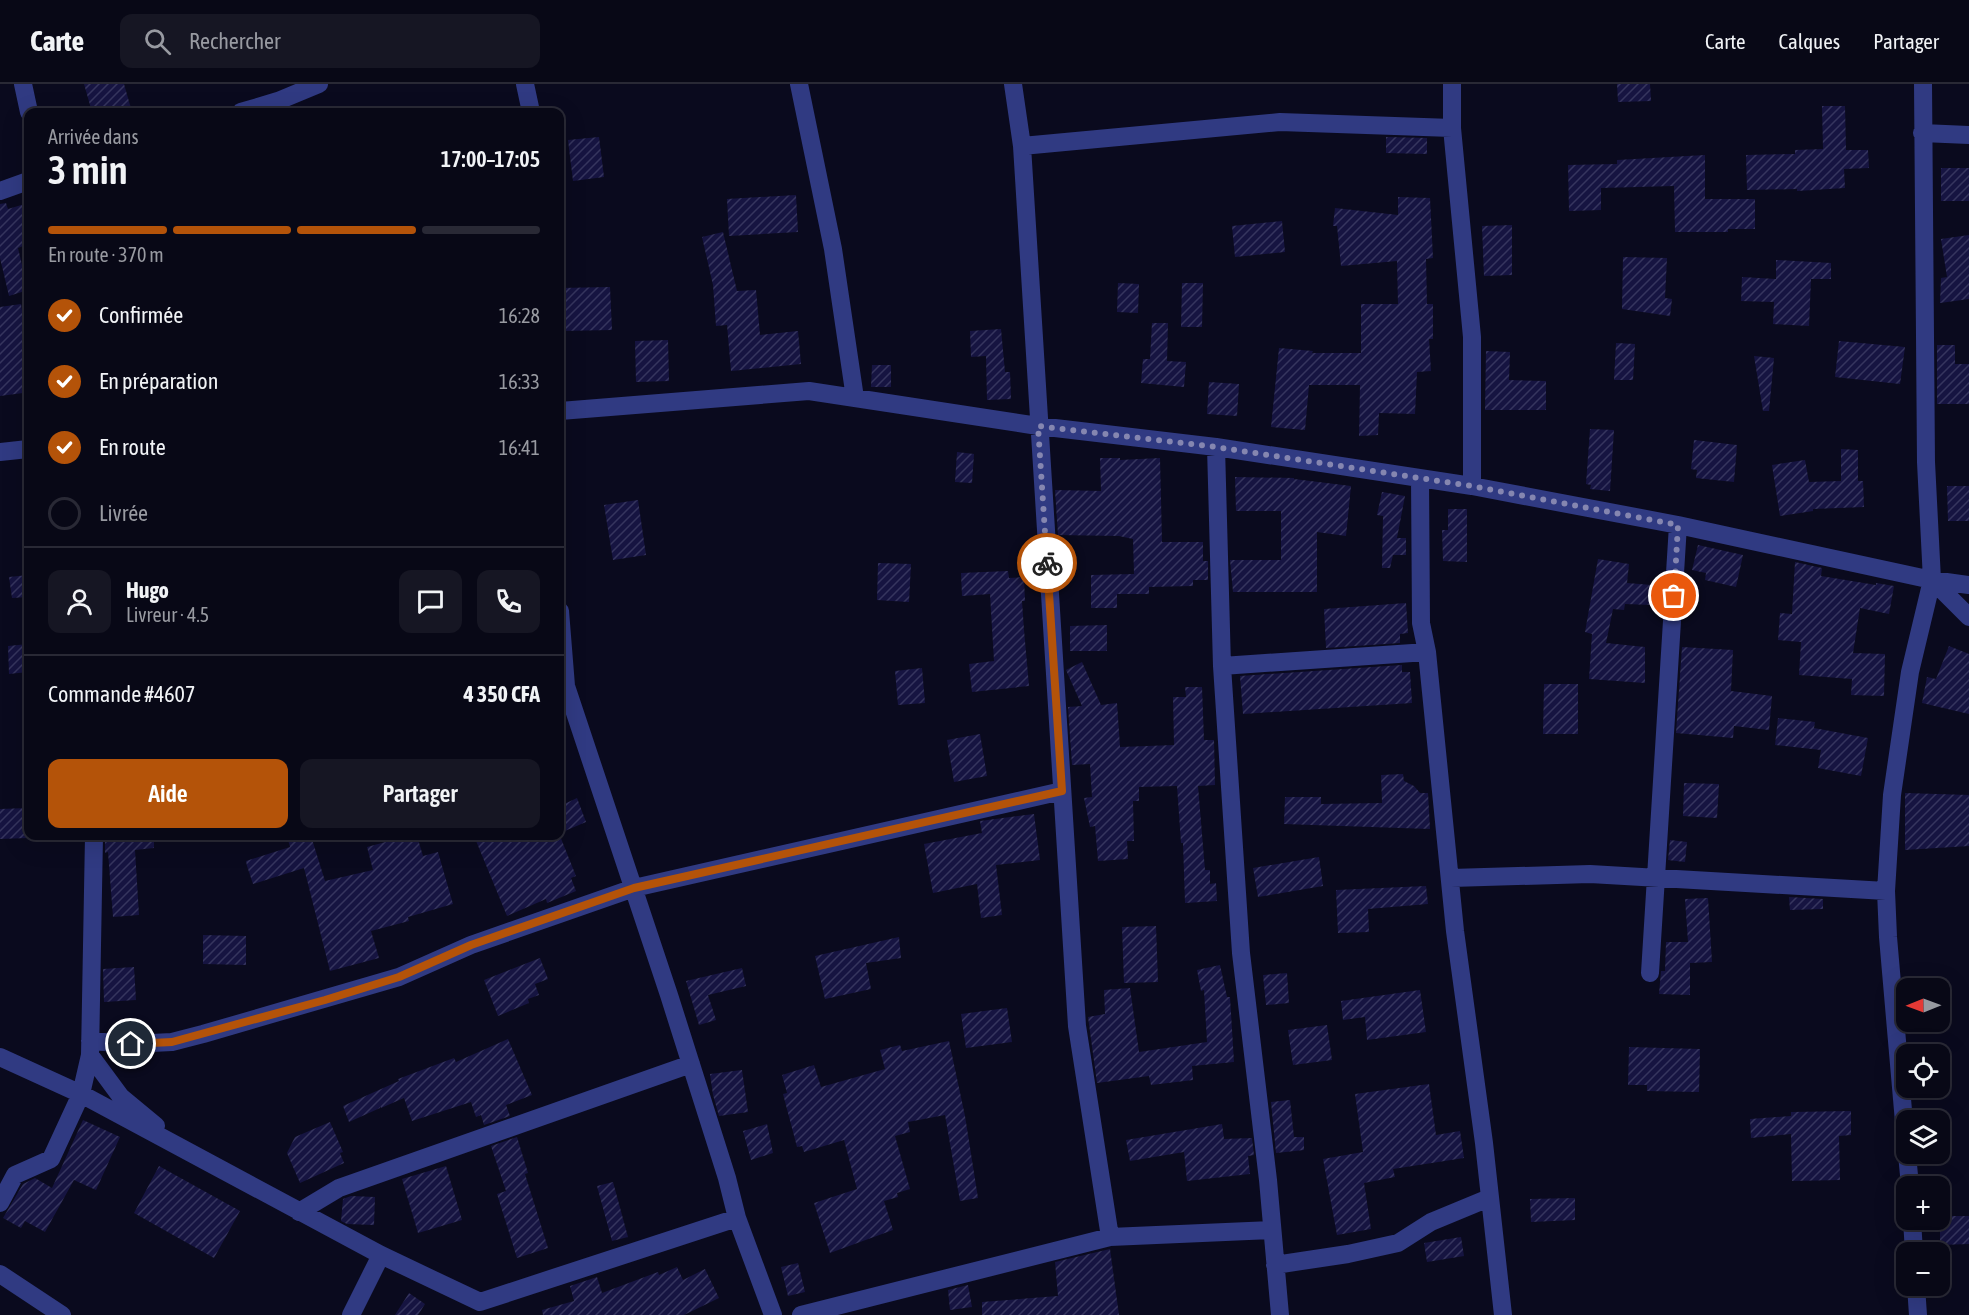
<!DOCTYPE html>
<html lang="fr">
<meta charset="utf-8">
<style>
:root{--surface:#080816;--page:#161623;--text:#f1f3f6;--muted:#989aa1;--line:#292935;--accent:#b45309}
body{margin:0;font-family:"Asap Condensed",sans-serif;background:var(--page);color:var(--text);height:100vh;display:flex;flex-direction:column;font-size:22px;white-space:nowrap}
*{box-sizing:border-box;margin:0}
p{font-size:20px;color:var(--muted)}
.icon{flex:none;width:33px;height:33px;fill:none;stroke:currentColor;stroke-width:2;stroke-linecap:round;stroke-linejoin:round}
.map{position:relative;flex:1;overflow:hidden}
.side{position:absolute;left:24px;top:24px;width:540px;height:732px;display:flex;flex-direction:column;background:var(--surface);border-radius:12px;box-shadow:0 6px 24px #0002,0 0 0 2px var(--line)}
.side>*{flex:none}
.needle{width:39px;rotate:269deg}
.buttons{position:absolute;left:1896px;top:894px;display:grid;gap:12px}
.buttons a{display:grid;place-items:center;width:54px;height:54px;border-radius:12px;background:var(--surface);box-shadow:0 6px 24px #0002,0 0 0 2px var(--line);font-size:30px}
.pin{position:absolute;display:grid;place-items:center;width:51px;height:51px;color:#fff;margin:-26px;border:3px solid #fff;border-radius:50%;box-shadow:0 2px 6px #0007}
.courier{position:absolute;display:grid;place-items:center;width:60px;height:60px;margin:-30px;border:4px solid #b45309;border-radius:50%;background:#fff;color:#222;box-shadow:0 2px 8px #0007}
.summary em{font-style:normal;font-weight:600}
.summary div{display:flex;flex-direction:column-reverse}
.summary{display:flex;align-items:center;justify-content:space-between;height:102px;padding:0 24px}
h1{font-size:39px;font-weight:600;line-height:45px}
.bar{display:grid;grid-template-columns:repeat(4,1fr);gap:9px 6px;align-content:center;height:72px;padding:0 24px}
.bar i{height:8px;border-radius:4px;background:var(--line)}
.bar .on{background:var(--accent)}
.bar p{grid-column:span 4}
.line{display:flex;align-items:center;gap:15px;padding:0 24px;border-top:2px solid var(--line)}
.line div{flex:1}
.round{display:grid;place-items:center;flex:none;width:63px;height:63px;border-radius:12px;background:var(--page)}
ol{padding:0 24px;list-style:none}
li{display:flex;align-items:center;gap:18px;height:66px}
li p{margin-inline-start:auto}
li .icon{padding:6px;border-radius:50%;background:var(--accent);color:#fff;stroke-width:4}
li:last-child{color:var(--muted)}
li i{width:33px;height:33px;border:3px solid var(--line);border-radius:50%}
.primary-button{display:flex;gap:12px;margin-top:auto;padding:12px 24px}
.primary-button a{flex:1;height:69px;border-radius:12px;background:var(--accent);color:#fff;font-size:24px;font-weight:600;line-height:69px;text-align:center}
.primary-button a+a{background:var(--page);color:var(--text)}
header{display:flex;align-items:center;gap:36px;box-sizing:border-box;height:84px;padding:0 30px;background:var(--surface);border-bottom:2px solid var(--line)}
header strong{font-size:28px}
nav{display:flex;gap:33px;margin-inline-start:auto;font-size:21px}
.search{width:420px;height:54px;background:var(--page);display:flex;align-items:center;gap:15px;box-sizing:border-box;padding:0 21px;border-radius:12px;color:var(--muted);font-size:22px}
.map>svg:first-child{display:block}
</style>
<header>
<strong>Carte</strong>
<div class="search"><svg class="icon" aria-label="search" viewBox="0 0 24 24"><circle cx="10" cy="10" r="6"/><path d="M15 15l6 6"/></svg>Rechercher</div>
<nav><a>Carte</a><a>Calques</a><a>Partager</a></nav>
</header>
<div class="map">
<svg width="1969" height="1231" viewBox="0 0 1969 1231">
<defs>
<pattern id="building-hatch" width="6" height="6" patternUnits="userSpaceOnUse" patternTransform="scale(1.5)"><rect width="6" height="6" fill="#161441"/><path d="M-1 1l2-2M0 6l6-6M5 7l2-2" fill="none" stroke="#36355e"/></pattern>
</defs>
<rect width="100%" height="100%" fill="#0a0a1e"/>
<!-- building -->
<path fill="url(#building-hatch)" d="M 84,0 L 124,0 L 132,28 L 92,28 Z
M 1617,0 L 1650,0 L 1651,17 L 1618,18 Z
M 1822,22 L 1845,22 L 1846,66 L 1868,66 L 1869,84 L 1844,85 L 1845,104 L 1797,107 L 1797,105 L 1747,106 L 1746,71 L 1795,70 L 1795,66 L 1823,65 Z
M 599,53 L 604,93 L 573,97 L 568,56 Z
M 1386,53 L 1427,54 L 1427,70 L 1386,69 Z
M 1705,71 L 1705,115 L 1755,115 L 1755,145 L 1728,145 L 1728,148 L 1675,148 L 1674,102 L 1601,104 L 1601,126 L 1569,127 L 1568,81 L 1617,80 L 1617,76 Z
M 1941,84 L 1969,84 L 1969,117 L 1941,117 Z
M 796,111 L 798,148 L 729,152 L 727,115 Z
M 1398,113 L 1430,114 L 1433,174 L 1426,175 L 1427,220 L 1433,220 L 1433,255 L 1429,255 L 1431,287 L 1417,288 L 1415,330 L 1379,329 L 1378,351 L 1359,352 L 1360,301 L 1309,301 L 1305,346 L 1271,343 L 1279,264 L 1313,267 L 1312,269 L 1361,269 L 1361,220 L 1398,220 L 1397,177 L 1341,182 L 1337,142 L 1333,142 L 1335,124 L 1398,131 Z
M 6,119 L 8,125 L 28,119 L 28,160 L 18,164 L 28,206 L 9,212 L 0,174 L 0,120 Z
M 1282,137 L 1285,168 L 1235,173 L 1232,142 Z
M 1512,141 L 1512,191 L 1484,192 L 1482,142 Z
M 723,148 L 737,207 L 756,206 L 760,251 L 798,247 L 801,280 L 731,287 L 727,241 L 716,242 L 713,201 L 702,153 Z
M 1969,151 L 1969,215 L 1940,219 L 1941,194 L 1947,193 L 1941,155 Z
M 1623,173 L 1667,174 L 1665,214 L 1672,215 L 1670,232 L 1622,225 Z
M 1776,176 L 1831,179 L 1831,195 L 1811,195 L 1809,242 L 1773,240 L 1774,218 L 1741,217 L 1742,193 L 1776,195 Z
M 1118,199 L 1139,200 L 1138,229 L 1117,228 Z
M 1182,199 L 1203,199 L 1202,243 L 1181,243 Z
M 610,203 L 612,246 L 560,247 L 560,204 Z
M 21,220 L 28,269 L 28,303 L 23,304 L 23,309 L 0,312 L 0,223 Z
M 1152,239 L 1168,239 L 1167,277 L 1186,278 L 1184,303 L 1141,299 L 1143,275 L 1150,275 Z
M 1001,245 L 1005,288 L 1010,288 L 1011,315 L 987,316 L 986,272 L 971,273 L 970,247 Z
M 668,256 L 669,297 L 636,298 L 635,257 Z
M 1839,257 L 1905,263 L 1900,300 L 1835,293 Z
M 1616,259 L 1635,260 L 1633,296 L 1614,296 Z
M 1937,261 L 1955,261 L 1955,280 L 1969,280 L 1969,320 L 1937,320 Z
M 1486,267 L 1510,268 L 1509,296 L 1546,297 L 1546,326 L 1485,326 Z
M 1754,272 L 1774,274 L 1769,327 L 1763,327 Z
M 872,281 L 891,281 L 891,303 L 871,303 Z
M 1209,298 L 1239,300 L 1237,332 L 1207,330 Z
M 1590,345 L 1614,346 L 1610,407 L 1590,405 L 1591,401 L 1586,400 Z
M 1694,356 L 1737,361 L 1734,398 L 1696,394 L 1697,386 L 1691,385 Z
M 1841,365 L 1858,366 L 1858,397 L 1863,397 L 1864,423 L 1813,425 L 1813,427 L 1780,432 L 1772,381 L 1805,376 L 1809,398 L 1841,397 Z
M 957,368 L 974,370 L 972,399 L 955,398 Z
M 1100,374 L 1120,374 L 1120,376 L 1160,374 L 1162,458 L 1203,458 L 1203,477 L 1208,477 L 1208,496 L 1193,496 L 1193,502 L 1149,503 L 1149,510 L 1117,510 L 1117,524 L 1091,524 L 1091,491 L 1134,490 L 1133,455 L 1119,452 L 1058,451 L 1055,406 L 1101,407 Z
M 1235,393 L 1294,394 L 1294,395 L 1351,402 L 1346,452 L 1317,448 L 1317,508 L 1233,508 L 1230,476 L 1281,476 L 1281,427 L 1236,427 Z
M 1947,402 L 1969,402 L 1969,437 L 1948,437 Z
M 1382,408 L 1405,412 L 1397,454 L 1406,454 L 1406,471 L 1393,471 L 1390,484 L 1382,484 L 1383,432 L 1377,431 Z
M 638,416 L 646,471 L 613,476 L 604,421 Z
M 1448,425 L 1467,425 L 1467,478 L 1443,477 L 1442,446 L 1448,446 Z
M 1698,461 L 1743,471 L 1736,503 L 1705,496 L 1706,489 L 1692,486 Z
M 1598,475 L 1629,480 L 1627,499 L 1652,501 L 1651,521 L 1625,520 L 1624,526 L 1613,525 L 1606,559 L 1645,563 L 1645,599 L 1589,595 L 1592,550 L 1585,548 Z
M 1795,478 L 1822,484 L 1821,492 L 1876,501 L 1876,499 L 1894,502 L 1889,530 L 1860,524 L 1853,569 L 1885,570 L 1884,612 L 1851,611 L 1852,595 L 1799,591 L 1801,558 L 1778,556 L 1780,529 L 1792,530 Z
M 878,479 L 911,480 L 909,518 L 877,516 Z
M 1008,487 L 1009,494 L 1024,493 L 1025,517 L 1022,517 L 1024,546 L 1029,602 L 972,608 L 969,580 L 994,577 L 990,510 L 962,512 L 961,489 Z
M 28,491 L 28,513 L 12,514 L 9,493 Z
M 1406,519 L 1408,549 L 1400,550 L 1400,559 L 1326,564 L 1324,525 Z
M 1107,541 L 1107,567 L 1070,567 L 1070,542 Z
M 28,560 L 28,588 L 9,590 L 8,562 Z
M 1949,562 L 1969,570 L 1969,630 L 1922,619 L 1927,593 L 1936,595 Z
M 1682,563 L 1733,566 L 1731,607 L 1772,612 L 1769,646 L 1734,642 L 1733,654 L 1676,649 Z
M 1082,578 L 1101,621 L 1117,619 L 1120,663 L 1174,661 L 1173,613 L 1186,613 L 1185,603 L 1202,603 L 1204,656 L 1214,656 L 1215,701 L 1198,702 L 1205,786 L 1210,786 L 1210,800 L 1216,799 L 1217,817 L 1185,819 L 1183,759 L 1181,759 L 1177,702 L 1139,703 L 1139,717 L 1133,717 L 1134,757 L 1127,757 L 1128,775 L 1098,777 L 1095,742 L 1090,743 L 1084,714 L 1092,713 L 1090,680 L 1072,681 L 1068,623 L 1082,622 L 1066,586 Z
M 1402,581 L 1402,588 L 1410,588 L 1412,619 L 1243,630 L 1240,592 Z
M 922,584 L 925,619 L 898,621 L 895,587 Z
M 1544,600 L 1578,600 L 1578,650 L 1543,650 Z
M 1778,634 L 1815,638 L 1814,644 L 1868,654 L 1861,692 L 1818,684 L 1821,666 L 1775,661 Z
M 980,650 L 987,692 L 954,698 L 947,656 Z
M 1403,690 L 1404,697 L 1414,702 L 1420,709 L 1428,709 L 1430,745 L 1284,740 L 1285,713 L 1321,713 L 1321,720 L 1382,719 L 1381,691 Z
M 1684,699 L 1719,700 L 1717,734 L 1683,732 Z
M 1905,709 L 1969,711 L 1969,762 L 1905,766 Z
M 577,714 L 586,738 L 560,749 L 560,722 Z
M 28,724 L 28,754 L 0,755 L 0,725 Z
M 1034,730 L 1040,776 L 996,781 L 1002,831 L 981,834 L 977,800 L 933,809 L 924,760 L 982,749 L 980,737 Z
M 105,752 L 154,752 L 154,764 L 135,766 L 139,831 L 113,833 L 108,768 L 105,769 Z
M 287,752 L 311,752 L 325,797 L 373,786 L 367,763 L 389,757 L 388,752 L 417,752 L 423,772 L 438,768 L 453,820 L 408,833 L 409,837 L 371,847 L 379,874 L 330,887 L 304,784 L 253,800 L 247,782 L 246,777 L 290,763 Z
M 474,752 L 560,752 L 576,792 L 571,794 L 576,807 L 547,819 L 546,815 L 507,832 Z
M 1670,756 L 1687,758 L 1685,778 L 1668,776 Z
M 1319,773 L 1323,802 L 1258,813 L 1253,784 Z
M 1426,802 L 1428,820 L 1368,825 L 1369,848 L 1338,849 L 1336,806 Z
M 1789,813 L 1823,815 L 1823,825 L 1790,826 Z
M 1708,814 L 1712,878 L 1690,879 L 1690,911 L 1659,910 L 1661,887 L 1665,887 L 1666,858 L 1688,858 L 1685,815 Z
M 1156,842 L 1158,898 L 1124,899 L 1122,843 Z
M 203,851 L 246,852 L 246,881 L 203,880 Z
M 899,853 L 901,874 L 866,879 L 871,905 L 825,915 L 815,872 Z
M 540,874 L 548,895 L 535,900 L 539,911 L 528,915 L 529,919 L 498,932 L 484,896 Z
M 1220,881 L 1227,913 L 1230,913 L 1234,978 L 1192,982 L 1193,996 L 1151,1001 L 1149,992 L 1097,999 L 1088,933 L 1105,930 L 1104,906 L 1130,904 L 1139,968 L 1207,958 L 1204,906 L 1201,907 L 1197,886 Z
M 134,883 L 136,916 L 104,918 L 103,885 Z
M 742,884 L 746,902 L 708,911 L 716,936 L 699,941 L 686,897 Z
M 1287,889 L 1289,919 L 1266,921 L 1263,891 Z
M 1420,906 L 1426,948 L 1367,956 L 1365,933 L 1343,936 L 1341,917 Z
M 1007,924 L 1012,958 L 966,964 L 961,930 Z
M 1327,941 L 1332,976 L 1293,981 L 1288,946 Z
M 508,955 L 532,1011 L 506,1021 L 510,1032 L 484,1041 L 481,1031 L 476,1033 L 471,1018 L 412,1037 L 404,1014 L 381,1024 L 380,1022 L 380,1024 L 349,1038 L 343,1022 L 399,997 L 398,995 L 454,974 L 456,978 Z
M 949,957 L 965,1032 L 978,1114 L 960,1117 L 945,1031 L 908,1038 L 910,1048 L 895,1052 L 910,1105 L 897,1109 L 898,1113 L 884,1117 L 893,1146 L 830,1169 L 814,1119 L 857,1105 L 844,1056 L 804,1068 L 802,1062 L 797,1063 L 783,1010 L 787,1009 L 782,991 L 814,981 L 821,1003 L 885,985 L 880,966 L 900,961 L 902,967 Z
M 1629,963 L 1700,965 L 1699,1008 L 1647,1007 L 1647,1001 L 1628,1001 Z
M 742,986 L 748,1028 L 719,1032 L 713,1011 L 710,990 Z
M 1429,1000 L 1436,1051 L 1460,1047 L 1464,1074 L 1393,1085 L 1395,1093 L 1364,1099 L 1371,1145 L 1337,1151 L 1323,1075 L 1363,1068 L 1355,1010 Z
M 1290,1016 L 1294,1053 L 1304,1053 L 1304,1066 L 1276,1069 L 1271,1018 Z
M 1851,1027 L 1851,1051 L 1839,1052 L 1840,1096 L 1792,1097 L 1791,1050 L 1751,1054 L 1750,1035 L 1791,1032 L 1791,1028 Z
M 83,1036 L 120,1053 L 96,1106 L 74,1096 L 45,1148 L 25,1137 L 21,1144 L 3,1134 L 23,1100 L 35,1094 L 52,1104 Z
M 330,1038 L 343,1068 L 340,1069 L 344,1079 L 300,1099 L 287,1069 L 295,1053 Z
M 767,1040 L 773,1069 L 751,1076 L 743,1047 Z
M 1222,1040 L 1224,1055 L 1252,1054 L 1254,1071 L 1248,1072 L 1250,1090 L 1187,1097 L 1184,1068 L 1130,1077 L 1126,1056 Z
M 517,1053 L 528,1089 L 525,1090 L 548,1164 L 517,1174 L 497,1110 L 506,1107 L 491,1062 Z
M 159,1082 L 240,1127 L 214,1174 L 134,1129 Z
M 446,1082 L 462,1136 L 418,1149 L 402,1095 Z
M 613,1098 L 628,1153 L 612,1157 L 597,1102 Z
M 351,1112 L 375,1113 L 374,1141 L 347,1140 L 341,1137 L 343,1115 Z
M 1575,1114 L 1575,1136 L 1531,1138 L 1530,1115 Z
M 1940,1132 L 1969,1132 L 1969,1160 L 1940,1161 Z
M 1461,1153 L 1464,1172 L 1427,1178 L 1424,1159 Z
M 1110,1165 L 1119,1231 L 982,1231 L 982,1218 L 1058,1212 L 1055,1178 Z
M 798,1179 L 805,1208 L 788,1212 L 781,1183 Z
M 677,1183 L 683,1196 L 705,1185 L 719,1214 L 684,1231 L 543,1231 L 542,1226 L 574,1217 L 570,1202 L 597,1193 L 602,1209 L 658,1188 L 659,1191 Z
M 968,1201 L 972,1223 L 950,1226 L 948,1206 Z
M 409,1209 L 425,1220 L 418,1231 L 395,1231 Z"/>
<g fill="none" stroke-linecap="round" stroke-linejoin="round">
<!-- minor -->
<path stroke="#303a82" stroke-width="18" d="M 23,0 L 29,28
M 525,0 L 531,28
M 799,0 L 833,165 L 855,314
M 1013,0 L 1022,62 L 1077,942 L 1110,1153
M 1452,0 L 1452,44 L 1472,253 L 1472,402
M 241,28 L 278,17 L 319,0
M 1922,49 L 1969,51
M 1022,62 L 1280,38 L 1452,44
M 0,107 L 28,97
M 560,327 L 809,307 L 1038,342 L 1216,363 L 1472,402 L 1678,441 L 1932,496 L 1969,501
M 1216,363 L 1222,582 L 1241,869 L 1268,1096 L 1280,1231
M 0,368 L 28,365
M 1420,394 L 1421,539 L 1427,568 L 1455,847 L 1484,1059 L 1503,1231
M 1932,496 L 1969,533
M 560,527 L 566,602 L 669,911 L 727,1094 L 737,1134 L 773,1231
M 1222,582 L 1427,568
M 1451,794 L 1590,790 L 1886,807
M 1650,889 L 1678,441
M 90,957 L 131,960 L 172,958 L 203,950 L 399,893 L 471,861 L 634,804 L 1062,707
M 90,971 L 121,1013 L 156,1042
M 0,973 L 81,1010 L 381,1171 L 480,1218 L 737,1134
M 1906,1061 L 1888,853 L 1886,807 L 1892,711 L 1910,588 L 1932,496 L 1926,378 L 1923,0
M 1907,1070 L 1910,1102
M 0,1119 L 15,1091 L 51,1075 L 81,1010 L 90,971 L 94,752
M 299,1128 L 339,1104 L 691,980
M 1912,1136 L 1914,1168
M 1275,1181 L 1348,1170 L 1398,1159 L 1431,1138 L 1489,1114
M 0,1190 L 62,1231
M 1916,1202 L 1918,1231
M 351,1231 L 381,1171
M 801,1231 L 1110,1153 L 1272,1146"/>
</g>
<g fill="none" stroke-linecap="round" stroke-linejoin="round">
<!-- done -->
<path stroke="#8586b0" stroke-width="6" stroke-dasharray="0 10.8" d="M 1047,479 L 1038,342 L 1216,363 L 1472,402 L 1678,441 L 1674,512"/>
<!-- route -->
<path stroke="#b45309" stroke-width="8" d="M 131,960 L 172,958 L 325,916 L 399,893 L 471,861 L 634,804 L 1062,707 L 1047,479"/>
</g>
</svg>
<div class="buttons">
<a><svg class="needle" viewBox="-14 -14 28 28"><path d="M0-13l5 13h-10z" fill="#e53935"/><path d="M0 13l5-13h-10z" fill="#989aa1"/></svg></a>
<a><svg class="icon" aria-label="locate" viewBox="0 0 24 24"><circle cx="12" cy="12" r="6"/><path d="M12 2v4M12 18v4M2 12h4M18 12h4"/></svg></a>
<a><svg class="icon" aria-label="layers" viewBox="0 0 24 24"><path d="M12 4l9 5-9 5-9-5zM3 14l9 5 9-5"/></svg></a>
<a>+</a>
<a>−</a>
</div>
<div class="pin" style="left:1674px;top:512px;background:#ea580c"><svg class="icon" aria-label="bag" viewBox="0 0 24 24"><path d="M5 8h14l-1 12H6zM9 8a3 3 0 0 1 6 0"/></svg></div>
<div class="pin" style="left:131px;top:960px;background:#1f2937"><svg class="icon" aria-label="home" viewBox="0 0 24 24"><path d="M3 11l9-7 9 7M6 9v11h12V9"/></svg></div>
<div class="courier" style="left:1047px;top:479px"><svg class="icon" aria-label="bike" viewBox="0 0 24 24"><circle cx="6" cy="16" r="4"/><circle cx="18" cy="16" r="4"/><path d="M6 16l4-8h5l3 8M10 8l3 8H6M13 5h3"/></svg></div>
<section class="side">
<div class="summary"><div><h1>3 min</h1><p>Arrivée dans</p></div><em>17:00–17:05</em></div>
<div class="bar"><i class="on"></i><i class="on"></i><i class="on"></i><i></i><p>En route · 370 m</p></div>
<ol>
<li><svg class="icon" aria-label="check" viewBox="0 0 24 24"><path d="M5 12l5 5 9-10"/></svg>Confirmée<p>16:28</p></li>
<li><svg class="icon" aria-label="check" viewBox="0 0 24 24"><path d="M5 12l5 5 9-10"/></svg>En préparation<p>16:33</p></li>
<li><svg class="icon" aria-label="check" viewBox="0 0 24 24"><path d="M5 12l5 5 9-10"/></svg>En route<p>16:41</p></li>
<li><i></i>Livrée</li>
</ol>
<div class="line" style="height:108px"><a class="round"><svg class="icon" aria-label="person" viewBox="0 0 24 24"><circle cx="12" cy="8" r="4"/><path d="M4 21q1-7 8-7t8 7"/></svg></a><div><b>Hugo</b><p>Livreur · 4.5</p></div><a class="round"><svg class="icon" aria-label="chat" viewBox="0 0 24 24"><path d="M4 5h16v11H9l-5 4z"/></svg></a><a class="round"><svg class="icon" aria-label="phone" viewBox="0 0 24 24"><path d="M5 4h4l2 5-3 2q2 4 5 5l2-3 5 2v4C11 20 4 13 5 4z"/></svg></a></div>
<div class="line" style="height:78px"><div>Commande #4607</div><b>4 350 CFA</b></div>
<div class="primary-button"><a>Aide</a><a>Partager</a></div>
</section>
</div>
